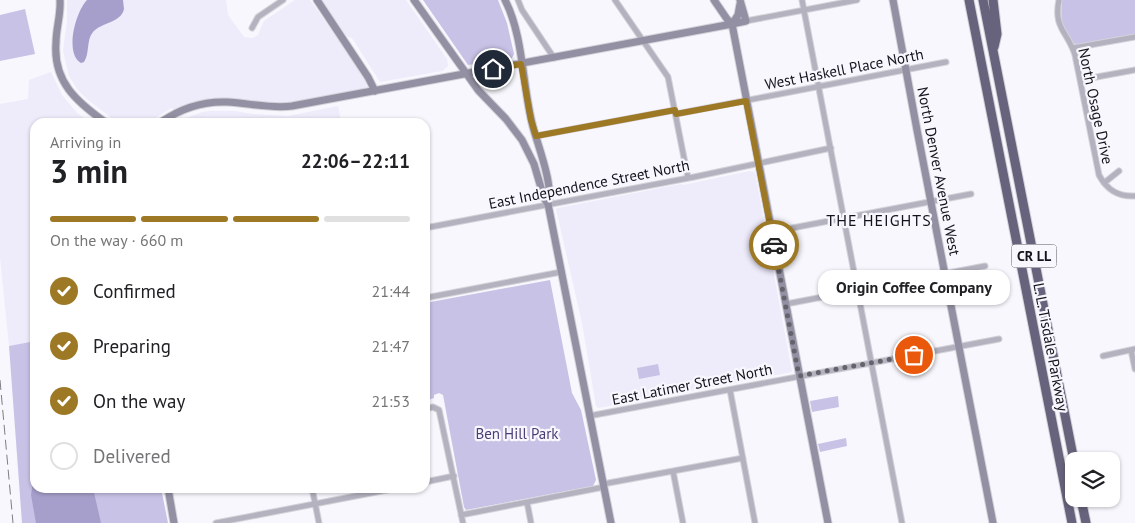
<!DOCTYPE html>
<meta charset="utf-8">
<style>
:root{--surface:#fff;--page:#f6f6f6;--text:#202124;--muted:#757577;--line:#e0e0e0;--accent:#9e7925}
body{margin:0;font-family:"PT Sans",sans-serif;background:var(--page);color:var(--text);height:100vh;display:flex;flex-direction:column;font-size:19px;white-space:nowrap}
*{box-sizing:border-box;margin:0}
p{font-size:16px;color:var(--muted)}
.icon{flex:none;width:28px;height:28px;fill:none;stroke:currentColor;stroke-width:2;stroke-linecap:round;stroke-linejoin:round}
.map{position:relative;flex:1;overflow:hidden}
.details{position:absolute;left:30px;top:118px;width:400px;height:375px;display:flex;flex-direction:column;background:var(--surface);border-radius:15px;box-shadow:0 1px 4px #0004}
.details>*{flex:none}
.controls{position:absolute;left:1065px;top:452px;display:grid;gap:10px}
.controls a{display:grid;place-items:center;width:55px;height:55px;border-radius:10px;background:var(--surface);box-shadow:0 1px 4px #0004;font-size:25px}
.pin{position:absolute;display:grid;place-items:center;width:42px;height:42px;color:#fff;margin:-21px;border:2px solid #fff;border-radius:50%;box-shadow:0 1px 5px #0007}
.courier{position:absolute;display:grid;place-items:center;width:50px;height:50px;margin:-25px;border:4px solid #9e7925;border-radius:50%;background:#fff;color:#222;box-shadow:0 1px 6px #0007}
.bubble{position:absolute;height:35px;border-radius:15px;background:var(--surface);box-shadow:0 1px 4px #0004;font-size:16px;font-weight:700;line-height:35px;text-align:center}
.summary em{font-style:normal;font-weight:700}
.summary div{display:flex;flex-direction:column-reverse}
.summary{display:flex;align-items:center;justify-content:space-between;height:85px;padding:0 20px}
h1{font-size:32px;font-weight:700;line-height:38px}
.bar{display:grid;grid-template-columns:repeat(4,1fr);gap:8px 5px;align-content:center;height:60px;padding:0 20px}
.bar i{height:6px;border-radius:4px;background:var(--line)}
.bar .selected{background:var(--accent)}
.bar p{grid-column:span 4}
ol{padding:0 20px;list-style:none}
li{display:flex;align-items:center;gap:15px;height:55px}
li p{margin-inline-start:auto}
li .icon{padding:5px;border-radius:50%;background:var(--accent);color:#fff;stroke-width:4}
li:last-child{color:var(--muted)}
li i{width:28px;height:28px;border:2px solid var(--line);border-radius:50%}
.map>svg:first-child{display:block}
</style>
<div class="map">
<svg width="1135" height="523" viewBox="0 0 1135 523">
<rect width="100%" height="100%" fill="#f8f7fd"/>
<!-- built -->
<path fill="#eeebfb" d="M 67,0 L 226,0 L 228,15 L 244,37 L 253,38 L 258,35 L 264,21 L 295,0 L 310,0 L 364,76 L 367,86 L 363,89 L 288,103 L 262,103 L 228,98 L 202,100 L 174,110 L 171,108 L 149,122 L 117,122 L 88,100 L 77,89 L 69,76 L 63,51 L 67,21 Z
M 322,0 L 406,0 L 447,59 L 448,66 L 442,71 L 380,82 L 352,38 L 348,37 L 345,34 Z
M 51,72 L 62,95 L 77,113 L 90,122 L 35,122 L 35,341 L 9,346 L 0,257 L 0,104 L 28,99 L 29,80 Z
M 338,106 L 341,122 L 176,122 L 202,112 L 210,111 L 234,111 L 254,114 L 288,116 Z
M 750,171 L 755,172 L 792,372 L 598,408 L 596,406 L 582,323 L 556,209 L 558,208 L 681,184 L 683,185 Z"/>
<!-- green -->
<path fill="#c8c2e6" d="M 423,0 L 498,0 L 507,23 L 514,54 L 512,58 L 468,65 Z
M 1062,0 L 1135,0 L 1135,34 L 1077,45 C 1061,38 1060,15 1062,0 Z
M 25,9 L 35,54 L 0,61 L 0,15 Z
M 550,280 L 572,393 L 581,410 L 596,480 L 593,486 L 466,510 L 464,507 L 443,395 L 439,393 L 434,395 L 434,398 L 425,401 L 425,331 L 430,327 L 425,303 Z
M 35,341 L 35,488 L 161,488 L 168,523 L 22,523 L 9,346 Z
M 658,364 L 660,375 L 639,379 L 637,368 Z
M 838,396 L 839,407 L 812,412 L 810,401 Z
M 846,438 L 847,446 L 820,452 L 818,444 Z"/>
<!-- water -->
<path fill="#a79fcb" d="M 87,0 L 123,0 L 124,9 C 121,23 102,22 93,32 C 86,40 90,53 84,62 L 81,63 C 64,53 76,11 87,0 Z
M 35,468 L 35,488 L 93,488 L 101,523 L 36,523 L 31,495 Z"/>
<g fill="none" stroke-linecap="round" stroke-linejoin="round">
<!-- street casing -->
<g stroke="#d4d2d9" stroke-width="7">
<path id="street" d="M 518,0 L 522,10 L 554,58
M 615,0 L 668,77 L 688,178
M 802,0 L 902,523
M 1059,0 C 1053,28 1068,32 1075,55 L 1099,175 C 1107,190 1118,197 1135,196
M 746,21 L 857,0
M 252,28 L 258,17 L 283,0
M 1073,48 L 1135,37
M 1080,80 L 1135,70
M 676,114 L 946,62
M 536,136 L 675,110
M 1104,183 L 1119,171
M 425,228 L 694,177 L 831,148
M 771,232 L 971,194
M 425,298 L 561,272
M 786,304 L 985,266
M 425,318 L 426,325
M 1131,350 L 1135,369
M 1103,356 L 1135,349
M 730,390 L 755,523
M 425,409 L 433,407 L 439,410 L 463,523
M 589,416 L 999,339
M 673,471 L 683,523
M 425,482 L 454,476
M 603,484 L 743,458
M 312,488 L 319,523
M 527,502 L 531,523
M 461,515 L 604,487
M 216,523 L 397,488"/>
</g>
<!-- secondary casing -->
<g stroke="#d4d2d9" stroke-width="9">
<path id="secondary" d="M 60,0 C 61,15 56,28 56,43 C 53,82 77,102 105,122
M 317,0 L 368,77 L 375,91
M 414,0 L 478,90 L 506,119 L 522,140 L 534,164 L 544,198 L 548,204
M 505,0 C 524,37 522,86 533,127 C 538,146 554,186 548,204 L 611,523
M 714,0 L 727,19 L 732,24 L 828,523
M 893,0 L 917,130 L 993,523
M 732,24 L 738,15 L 740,4
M 161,122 C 180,109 203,101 227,102 C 249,103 270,109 292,106 L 732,24 L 746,21 L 740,0
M 168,488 L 174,523"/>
</g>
<!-- highway casing -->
<g stroke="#d4d2d9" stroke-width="11">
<path id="highway" d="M 969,0 L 1072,523
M 983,0 L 1074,461
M 993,0 L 997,34 L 994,47
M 1081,499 L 1086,523"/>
</g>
<!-- street -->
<use href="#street" stroke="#b4b2bf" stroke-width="5"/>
<!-- secondary -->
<use href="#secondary" stroke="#9390a3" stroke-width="7"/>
<!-- highway -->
<use href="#highway" stroke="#68637d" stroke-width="9"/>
<!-- rail -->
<path stroke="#7f7d85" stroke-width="1" stroke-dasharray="10 5" stroke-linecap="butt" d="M 0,380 L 13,523"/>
</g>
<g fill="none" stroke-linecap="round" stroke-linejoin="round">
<!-- done -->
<path stroke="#64626b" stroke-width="5" stroke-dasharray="0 9" d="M 774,245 L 799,376 L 914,355"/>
<!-- route -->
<path stroke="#9e7925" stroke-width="6" d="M 493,69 L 521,64 L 531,120 L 536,136 L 675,110 L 676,114 L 746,101 L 774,245"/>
</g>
<g text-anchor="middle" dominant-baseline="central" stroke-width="4.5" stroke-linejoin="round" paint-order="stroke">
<!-- shield labels -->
<rect fill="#f8f7fd" stroke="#585760" stroke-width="1" x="1011.5" y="244.5" width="45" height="23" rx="4"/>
<g font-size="14" font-weight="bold" fill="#14121c">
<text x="1034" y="256">CR LL</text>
</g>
<!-- street labels -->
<g font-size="15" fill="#14121c" stroke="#f8f7fd">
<text transform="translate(844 69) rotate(-11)">West Haskell Place North</text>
<text transform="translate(1096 106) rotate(78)">North Osage Drive</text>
<text transform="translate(939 171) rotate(79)">North Denver Avenue West</text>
<text transform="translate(589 184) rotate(-11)">East Independence Street North</text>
<text transform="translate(1051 347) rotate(79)">L. L. Tisdale Parkway</text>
<text transform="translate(692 384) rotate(-11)">East Latimer Street North</text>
</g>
<!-- park labels -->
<g font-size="15" fill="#4b3d76" stroke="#f8f7fd">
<text x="517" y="433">Ben Hill Park</text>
</g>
<!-- neighbourhood labels -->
<g font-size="16" letter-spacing="1" fill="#14121c" stroke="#f8f7fd">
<text x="879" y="220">THE HEIGHTS</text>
</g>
</g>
</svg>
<div class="controls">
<a><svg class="icon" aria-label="layers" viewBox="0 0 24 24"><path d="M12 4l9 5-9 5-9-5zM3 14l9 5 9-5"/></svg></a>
</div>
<div class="pin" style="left:914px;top:355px;background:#ea580c"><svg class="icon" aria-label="bag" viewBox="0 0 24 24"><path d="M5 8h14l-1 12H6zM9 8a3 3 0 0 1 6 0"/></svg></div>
<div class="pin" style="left:493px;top:69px;background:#1f2937"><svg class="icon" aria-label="home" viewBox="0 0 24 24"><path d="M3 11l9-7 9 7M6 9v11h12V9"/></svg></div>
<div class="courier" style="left:774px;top:245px"><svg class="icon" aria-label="car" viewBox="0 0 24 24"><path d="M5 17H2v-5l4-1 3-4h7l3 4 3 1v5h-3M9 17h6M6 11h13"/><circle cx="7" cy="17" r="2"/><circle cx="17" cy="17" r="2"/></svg></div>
<div class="bubble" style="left:818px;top:270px;width:192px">Origin Coffee Company</div>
<section class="details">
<div class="summary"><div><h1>3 min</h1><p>Arriving in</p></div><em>22:06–22:11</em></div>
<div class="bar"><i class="selected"></i><i class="selected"></i><i class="selected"></i><i></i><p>On the way · 660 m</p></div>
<ol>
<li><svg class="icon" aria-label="check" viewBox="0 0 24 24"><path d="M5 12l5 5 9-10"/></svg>Confirmed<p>21:44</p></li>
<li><svg class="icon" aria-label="check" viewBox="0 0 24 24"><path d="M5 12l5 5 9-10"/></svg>Preparing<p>21:47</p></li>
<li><svg class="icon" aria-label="check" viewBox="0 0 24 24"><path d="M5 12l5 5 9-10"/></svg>On the way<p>21:53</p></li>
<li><i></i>Delivered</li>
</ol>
</section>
</div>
